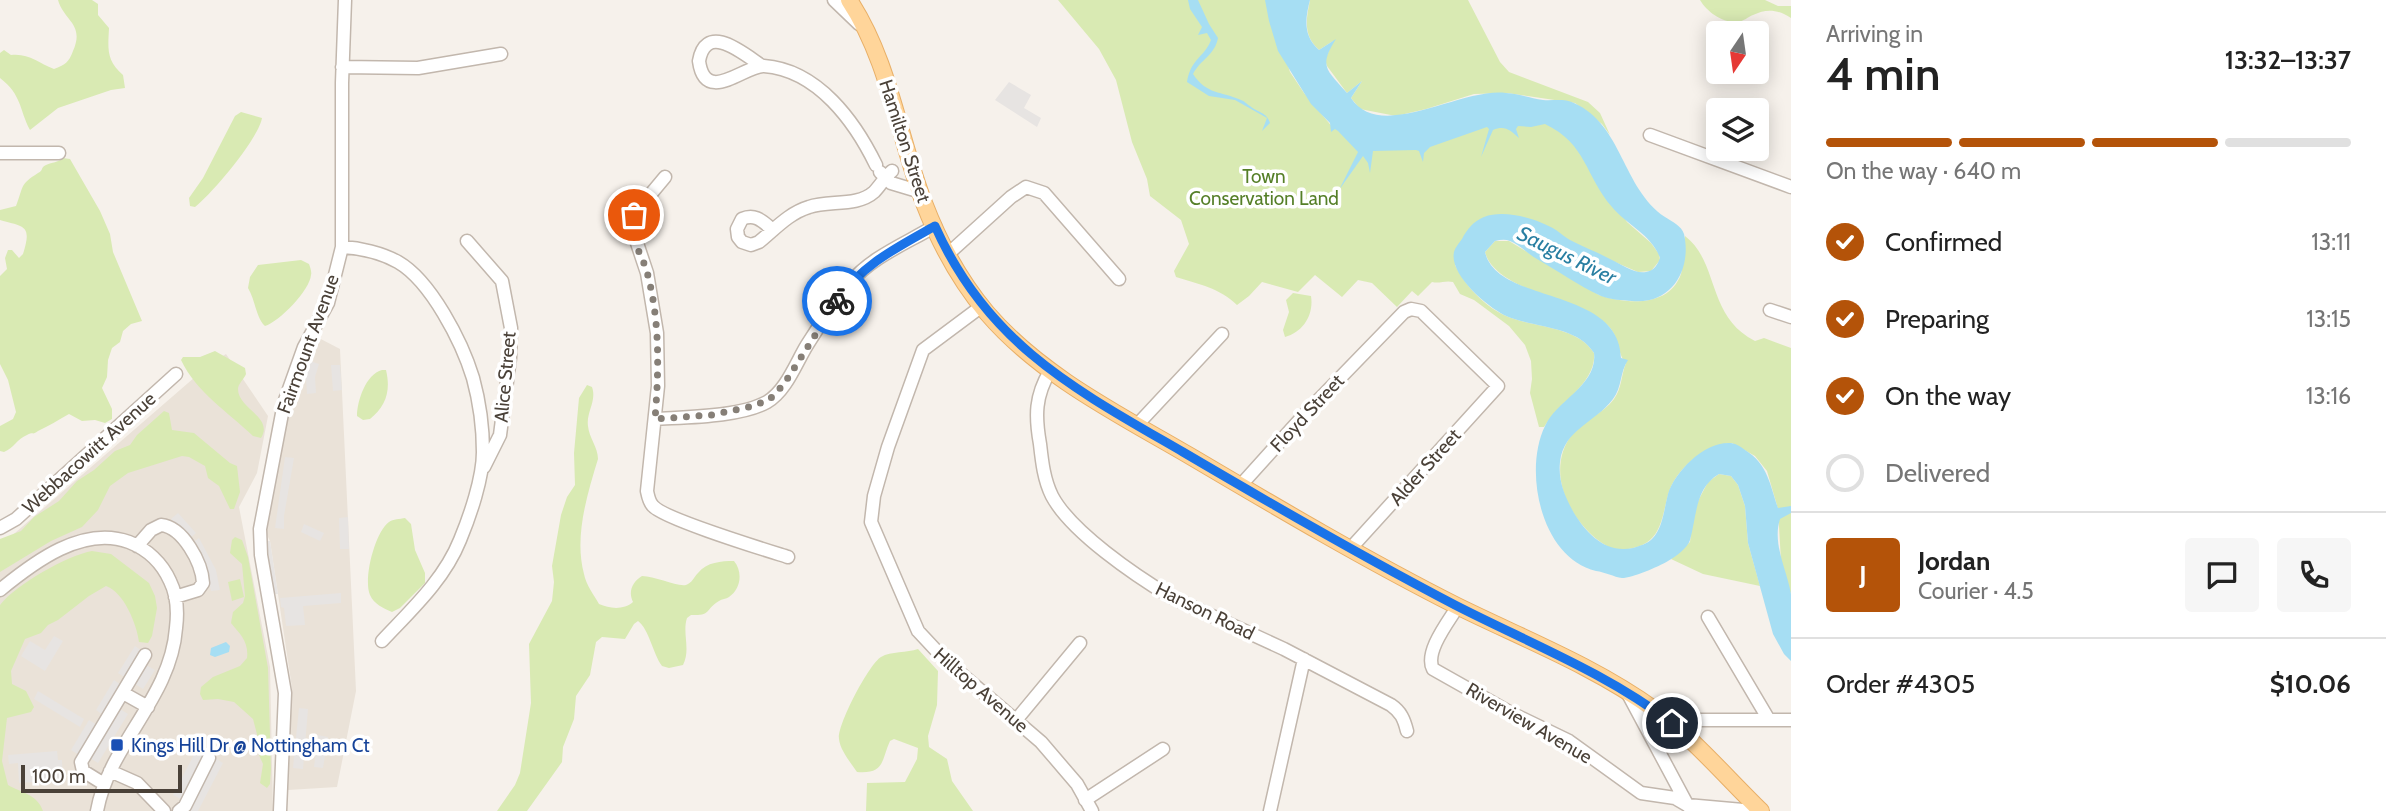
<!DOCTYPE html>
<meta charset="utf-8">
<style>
:root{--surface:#fff;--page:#f6f6f6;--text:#222;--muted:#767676;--line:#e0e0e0;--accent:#b45309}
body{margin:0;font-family:Cabin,sans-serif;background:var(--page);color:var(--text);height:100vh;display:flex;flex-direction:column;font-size:26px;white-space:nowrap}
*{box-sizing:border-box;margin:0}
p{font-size:23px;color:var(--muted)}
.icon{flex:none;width:38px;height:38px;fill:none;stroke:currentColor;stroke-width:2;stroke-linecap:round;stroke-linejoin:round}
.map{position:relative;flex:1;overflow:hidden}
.drawer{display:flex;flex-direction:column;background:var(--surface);width:595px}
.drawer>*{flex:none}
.needle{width:46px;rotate:193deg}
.controls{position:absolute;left:1706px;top:21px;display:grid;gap:14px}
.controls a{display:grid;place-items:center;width:63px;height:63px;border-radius:7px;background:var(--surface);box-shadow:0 4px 18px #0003;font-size:35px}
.scale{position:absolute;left:21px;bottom:18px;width:161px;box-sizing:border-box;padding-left:7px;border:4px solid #4a4138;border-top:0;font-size:19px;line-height:24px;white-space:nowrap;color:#4a4138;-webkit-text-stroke:5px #fff;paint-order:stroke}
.pin{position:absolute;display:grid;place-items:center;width:60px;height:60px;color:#fff;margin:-30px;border:4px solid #fff;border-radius:50%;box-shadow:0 2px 7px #0007}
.courier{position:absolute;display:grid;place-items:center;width:70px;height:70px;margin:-35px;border:5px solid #1a73e8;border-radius:50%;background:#fff;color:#222;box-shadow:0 2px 9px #0007}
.overview em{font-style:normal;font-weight:600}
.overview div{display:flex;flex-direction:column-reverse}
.overview{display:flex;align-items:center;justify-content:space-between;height:119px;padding:0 35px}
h1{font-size:46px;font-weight:600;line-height:52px}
.bar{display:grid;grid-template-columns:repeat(4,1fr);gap:10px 7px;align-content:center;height:84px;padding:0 35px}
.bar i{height:9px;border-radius:5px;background:var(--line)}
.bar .on{background:var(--accent)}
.bar p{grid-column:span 4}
.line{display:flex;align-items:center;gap:18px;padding:0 35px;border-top:2px solid var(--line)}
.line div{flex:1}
.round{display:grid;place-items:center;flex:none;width:74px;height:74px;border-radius:7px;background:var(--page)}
ol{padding:0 35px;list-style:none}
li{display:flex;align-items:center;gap:21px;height:77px}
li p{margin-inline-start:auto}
li .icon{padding:7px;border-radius:50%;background:var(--accent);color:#fff;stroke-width:4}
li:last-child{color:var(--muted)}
li i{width:38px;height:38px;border:4px solid var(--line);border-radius:50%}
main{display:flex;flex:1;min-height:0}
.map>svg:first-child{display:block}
</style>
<main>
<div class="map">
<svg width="1791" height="811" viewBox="0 0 1791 811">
<rect width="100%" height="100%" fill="#f6f1eb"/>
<!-- residential -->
<path fill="#eae2d8" d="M 315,336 L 340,349 L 356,691 L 337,787 L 288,790 L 292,688 L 270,541 L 266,533 L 287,417 L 303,363 Z
M 226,354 L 268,416 L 257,473 L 239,507 L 270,667 L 273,811 L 0,811 L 0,546 L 210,364 Z"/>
<!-- green -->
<path fill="#d9eab3" d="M 58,0 L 92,0 L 98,4 L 98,15 L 109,28 C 108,49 106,60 123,75 L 125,88 L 111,90 L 58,108 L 30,130 C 19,109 22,95 0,78 L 0,53 L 4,50 L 11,55 C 29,53 38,63 54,69 C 65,65 69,62 73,51 C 85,24 64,21 58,0 Z
M 1058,0 L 1267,0 L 1290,72 L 1304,93 L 1334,129 L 1491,122 L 1549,124 L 1568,134 L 1627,222 L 1651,243 L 1659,254 L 1660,260 L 1651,271 L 1638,272 L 1517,220 L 1455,265 C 1465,285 1483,305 1504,315 C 1532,328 1577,325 1594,353 C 1597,382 1558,404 1544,427 L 1539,427 L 1530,393 L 1532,379 L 1531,361 L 1525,345 L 1509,326 L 1474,300 L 1460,294 L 1453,282 C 1445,280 1440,284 1432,282 L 1418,296 L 1412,291 L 1397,307 L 1372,283 L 1358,280 L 1342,297 L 1315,275 L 1298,292 L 1262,282 L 1249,296 L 1237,305 C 1220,288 1198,284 1176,277 L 1174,271 L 1189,244 L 1181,220 L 1150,196 L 1147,179 L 1132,142 L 1116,80 L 1099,49 Z
M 1310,0 L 1468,0 L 1500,62 L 1509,72 L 1588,102 L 1600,113 L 1610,135 L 1602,124 L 1575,103 L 1507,93 L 1474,94 L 1426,109 L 1396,116 L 1360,109 L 1351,98 L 1362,81 L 1347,93 L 1327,66 L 1325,60 L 1333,41 L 1319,50 C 1303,35 1306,20 1310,0 Z
M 1700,0 L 1765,0 L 1778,6 L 1791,6 L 1791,18 C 1779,10 1767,8 1753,15 C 1748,17 1744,21 1738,22 C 1724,24 1707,12 1700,0 Z
M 241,112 L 262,118 C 259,138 212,194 195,207 L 190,206 L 189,198 L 203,178 L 235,116 Z
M 63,158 L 70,159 L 100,211 L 110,234 L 113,252 L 142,321 L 131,324 L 123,331 L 120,342 L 112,348 L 108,360 L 107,377 L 102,388 L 112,409 L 112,419 L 105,423 L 95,420 L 82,421 L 69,414 C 58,420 49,426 38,431 C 31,436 35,431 27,435 C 17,439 14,448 4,452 L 0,451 L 0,426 L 13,419 L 16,412 L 8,380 L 0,364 L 0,276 L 7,269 L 5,258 L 8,250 L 12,250 L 19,258 L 23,254 C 32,225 25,227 0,220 L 0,210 L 16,206 C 24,186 19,185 38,173 C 44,170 40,168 46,165 C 53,162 57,163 63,158 Z
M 1685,236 C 1720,263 1706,316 1755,341 L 1764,338 L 1791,348 L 1791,595 L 1781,561 L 1778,509 L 1767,471 L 1755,456 L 1732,443 C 1704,445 1676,468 1668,495 C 1664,509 1662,530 1650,540 C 1641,548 1626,550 1614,550 C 1574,531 1541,474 1573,433 C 1584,419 1603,414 1614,399 C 1622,388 1621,375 1626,363 C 1616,353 1621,335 1604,322 C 1574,299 1495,290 1485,252 L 1495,241 L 1509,241 L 1599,295 C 1626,304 1669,308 1681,274 C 1684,262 1683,248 1685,236 Z
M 301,260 L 309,264 C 310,267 312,272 311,275 C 310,290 279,322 265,326 C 256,318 255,299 248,288 L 250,277 L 258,265 Z
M 1293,293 L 1311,296 C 1314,315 1303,332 1285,337 L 1283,330 L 1289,312 L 1286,300 Z
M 215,351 L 245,368 L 246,374 C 244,379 238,384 238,389 C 238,409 274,417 261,438 L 253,436 C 228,412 196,392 181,360 L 183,357 L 200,357 Z
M 382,370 L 386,370 C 391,391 386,406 370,419 L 363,420 L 357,416 C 357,401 366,374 382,370 Z
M 587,385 L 592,387 C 597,401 586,412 588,426 C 589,438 598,447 598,459 C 587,495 574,537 584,574 C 586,585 594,595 599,604 C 610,609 624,610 633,602 C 628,592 632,582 642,576 C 655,576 677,587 686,585 C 692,583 694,577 698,573 C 707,562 721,561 734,561 C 743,572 741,589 729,597 C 726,599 722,599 719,601 C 704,610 712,616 691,615 L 687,618 C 682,633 691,650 683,665 L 669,668 L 662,666 C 653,654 649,629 638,621 L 634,624 L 625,639 L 602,637 L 596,642 L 590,675 L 576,696 L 574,719 L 563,747 L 562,762 L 527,811 L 497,811 L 515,785 L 520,773 L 531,703 L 529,644 L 552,601 L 554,582 L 552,566 L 561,515 L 567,497 L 575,485 L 574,453 L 579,398 Z
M 164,411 L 169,413 L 172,430 L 194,433 L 230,463 L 237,466 L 240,492 L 234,509 L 230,509 L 219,486 L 208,478 L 205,466 L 189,457 L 182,456 L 128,473 L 110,486 L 98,510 L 82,527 L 51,541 L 0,572 L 0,539 L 21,531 L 34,517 L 59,501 L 77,481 L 94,470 L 115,451 L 130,445 L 137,435 Z
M 1719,474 L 1731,476 L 1738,485 L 1745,506 L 1748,543 L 1760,586 L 1703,574 L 1671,559 L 1690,542 L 1693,515 L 1699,499 L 1708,482 Z
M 405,518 L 411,524 L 415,550 L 425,573 L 425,583 L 400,608 L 392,612 C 383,608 374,604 370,595 C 363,579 375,532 389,522 C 393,519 400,519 405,518 Z
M 235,537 L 242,540 L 248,557 L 268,668 L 271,769 L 270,784 L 267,788 L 260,783 L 263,764 L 259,755 L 259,742 L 253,719 L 234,702 L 218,699 L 203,700 L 200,694 L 201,687 L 213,677 L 240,666 L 247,658 C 249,642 240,634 231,623 L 233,612 L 243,603 L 245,596 L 242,564 L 230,553 L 232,540 Z
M 92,551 L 111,554 L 149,583 L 155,596 L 157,608 L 152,636 L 148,643 L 139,642 C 137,625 124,592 106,586 L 89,596 L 58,620 L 48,625 L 41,633 L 25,639 L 11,671 L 12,684 L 26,691 L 34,707 L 31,712 L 7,718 L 2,761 L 8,785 C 22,793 37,794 43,811 L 0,811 L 0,605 C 15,585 68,555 92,551 Z
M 240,579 L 244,597 L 232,601 L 228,582 Z
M 918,649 L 938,671 L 937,705 L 928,736 L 929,747 L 947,759 L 952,781 L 973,811 L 866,811 L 867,783 L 905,782 L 917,759 L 918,748 L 894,739 L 890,741 C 881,761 885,774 857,772 C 851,763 840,750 839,739 C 837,725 869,664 881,657 C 891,651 907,653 918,649 Z"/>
<!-- parking -->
<path fill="#e7e4e2" d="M 1009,82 L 1031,95 L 1024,108 L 1041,118 L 1037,127 L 995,100 Z
M 310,361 L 319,364 L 315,377 L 316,393 L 307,394 L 306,377 Z
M 331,365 L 340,365 L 342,390 L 333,391 Z
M 285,457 L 294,458 L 284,516 L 284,529 L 275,528 Z
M 178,513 L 196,533 L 189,539 L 171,519 Z
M 348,517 L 349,549 L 340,549 L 339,518 Z
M 304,524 L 324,533 L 320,541 L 301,532 Z
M 199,538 L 216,570 L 220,590 L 211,591 L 207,573 L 192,543 Z
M 266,541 L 270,541 L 278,594 L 274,594 Z
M 341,593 L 341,603 L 303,606 L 305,625 L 286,626 L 284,608 L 281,607 L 280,598 Z
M 54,636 L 63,641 L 45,671 L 21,656 L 30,641 L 45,650 Z
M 135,646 L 142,651 L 126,678 L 118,673 Z
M 146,665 L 155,670 L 143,689 L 135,684 Z
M 114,680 L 121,685 L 103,715 L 96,710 Z
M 38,691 L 84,719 L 80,727 L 34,699 Z
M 299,708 L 308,709 L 303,769 L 293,768 Z
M 120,709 L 128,714 L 98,763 L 90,758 Z
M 89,720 L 97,725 L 79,755 L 71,750 Z
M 318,735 L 328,737 L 323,768 L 314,767 Z
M 198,747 L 223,763 L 198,811 L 188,811 L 191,804 L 173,795 Z
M 57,751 L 58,760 L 62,760 L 63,780 L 19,783 L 18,763 L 9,764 L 8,755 Z"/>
<!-- water -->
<path fill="#a6def3" d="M 1188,0 L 1198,0 L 1209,24 L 1218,38 C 1215,55 1200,60 1193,74 C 1207,95 1221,91 1241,100 C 1246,102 1245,103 1250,106 C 1258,113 1267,112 1270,123 L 1262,131 L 1267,118 L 1235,100 L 1209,96 L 1187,82 C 1191,58 1204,58 1211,40 L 1207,33 L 1198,35 L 1202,27 L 1190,9 Z
M 1265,0 L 1310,0 C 1305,19 1303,36 1319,50 L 1336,39 C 1318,67 1327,70 1347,93 L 1362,81 L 1351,98 C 1380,143 1461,87 1506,93 C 1519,94 1530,98 1543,100 C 1553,101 1564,98 1574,103 C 1623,125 1622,188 1665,217 C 1671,221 1682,226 1684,234 C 1692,269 1672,305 1632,301 C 1622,300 1611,300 1601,296 C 1579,286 1558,271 1537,259 C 1528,254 1520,245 1510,241 C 1505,239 1500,240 1495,241 L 1485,252 C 1497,305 1619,286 1621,358 L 1628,360 C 1620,371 1622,388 1613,399 C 1595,423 1564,429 1560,462 C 1558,481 1565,497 1574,513 C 1587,534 1606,554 1633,548 C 1639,546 1647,544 1652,539 C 1663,528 1664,509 1668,494 C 1675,471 1705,441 1731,443 C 1737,444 1741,447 1745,450 C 1768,464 1770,485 1778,508 L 1791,506 L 1791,513 L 1780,519 C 1772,544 1787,570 1791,594 C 1791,615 1791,639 1791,661 L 1784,654 L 1773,634 L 1748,543 L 1745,506 L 1738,485 L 1731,476 L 1719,474 C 1695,488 1697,515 1690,540 C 1688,548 1675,557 1668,561 C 1658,567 1632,578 1622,578 C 1614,577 1605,572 1596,571 C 1541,558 1523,471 1545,426 C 1557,400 1598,385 1594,353 C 1577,325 1531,328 1504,315 C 1485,305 1449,274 1454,252 C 1455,248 1459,243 1462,239 C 1467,229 1474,221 1484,217 C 1505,209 1538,219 1556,230 C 1562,234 1567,239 1574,242 C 1586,248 1599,253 1612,260 C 1622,265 1635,274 1646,272 C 1654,271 1658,264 1660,258 C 1652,235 1627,225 1612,207 C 1585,176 1587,144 1545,124 L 1531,127 L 1518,126 L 1516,129 L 1519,138 C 1510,130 1505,125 1493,130 L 1481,157 L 1489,129 L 1487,127 L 1430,147 L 1424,153 L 1423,162 L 1419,151 L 1416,150 L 1373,151 L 1370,173 L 1368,163 L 1363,156 L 1339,190 L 1358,152 L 1338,131 L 1335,129 L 1331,132 L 1330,123 L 1311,104 L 1278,51 L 1269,21 Z
M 226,642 L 230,646 L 229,652 L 215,657 L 210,655 L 211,648 Z"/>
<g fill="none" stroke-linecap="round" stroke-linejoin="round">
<!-- minor casing -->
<g stroke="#c2b7ad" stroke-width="15">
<path id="minor" d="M 834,0 L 859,24
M 762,66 C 744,54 706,21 699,61 C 705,106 745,65 764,66 C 818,70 855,122 876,165
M 342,67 L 418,68 L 501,54
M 1650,135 L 1791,187
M 0,153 L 59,153
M 880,172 L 891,183 L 921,192
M 665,177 L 640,207 L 631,225 L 647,273 L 657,333 L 658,386 L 647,491 C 648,496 649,502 653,506 C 664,519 766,550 788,557
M 773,230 C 763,222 756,213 742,219 L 737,229 L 738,237 L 742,242 L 751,245 L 759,242 C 775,229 789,213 809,207 C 829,200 857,207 874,192 C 880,186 885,177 892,171
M 467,241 L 502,281 L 511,328 L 510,358 L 500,435 L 484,467
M 342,247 C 360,248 382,253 398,262 C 431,281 462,342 473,378 C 479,400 483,428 483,452 C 483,478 470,516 460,540 C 444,580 411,610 382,641
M 948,254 L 1011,197 L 1026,187 L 1044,193 L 1119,279
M 982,306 L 923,350 L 888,447 L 874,496 L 871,522 L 918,631 L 946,661 L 1041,742 L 1077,784 L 1092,811
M 1770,310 L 1791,317
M 1050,371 C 1035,396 1035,416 1040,444 C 1042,462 1044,480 1052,496 C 1071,532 1136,576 1171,597 L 1284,649 L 1391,705 C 1401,712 1404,719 1407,731
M 655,419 C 686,417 740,417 767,402 C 786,391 796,363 807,345 C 820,324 835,303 850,283 C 871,257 907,243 935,226
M 1137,425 L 1222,334
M 1240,486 L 1305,414 L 1404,312 L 1411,309 L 1421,311 L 1498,386 L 1351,548
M 0,528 L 16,519 L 176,374
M 137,546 L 151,530 L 161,525 C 183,527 202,563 203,583 L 198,590 L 175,597
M 0,590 C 34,562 83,525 129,542 C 147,549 162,563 170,581 C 177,595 178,612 176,628 C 171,698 109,744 97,811
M 1458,606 C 1449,621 1424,652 1433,669 L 1511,713 L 1569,741 L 1641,793 L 1675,798 L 1687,805 L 1754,811
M 1708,617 L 1769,720
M 1627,692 L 1688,806
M 123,693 L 148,707
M 1017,719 L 1080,643
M 1675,726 L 1693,720 L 1791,720
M 110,771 L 137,783 L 164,811
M 104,784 L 83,771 L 81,762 L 145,655
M 1085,800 L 1163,749
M 179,811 L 185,806 L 209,758
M 280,811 L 285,693 L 261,555 L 260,529 L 284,403 L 304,347 L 328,303 L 342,247 L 342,83 L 345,0
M 1270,811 L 1304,659"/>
</g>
<!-- major casing -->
<g stroke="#e8af67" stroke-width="18">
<path id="major" d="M 849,0 C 890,62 898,136 924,203 C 939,242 960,281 987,313 C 1041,376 1120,415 1190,456 C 1278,508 1366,560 1457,606 C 1524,639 1594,666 1655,710 C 1694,739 1726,777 1761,811"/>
</g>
<!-- minor -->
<use href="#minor" stroke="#fff" stroke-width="12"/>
<!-- major -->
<use href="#major" stroke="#ffd59a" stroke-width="16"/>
</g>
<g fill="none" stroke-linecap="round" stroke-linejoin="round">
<!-- done -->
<path stroke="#867f77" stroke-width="7" stroke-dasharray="0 12.6" d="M 634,215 C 626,233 642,254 647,272 C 660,320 659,369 655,419 L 711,415 L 749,407 L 769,400 L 784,384 L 837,301"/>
<!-- route -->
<path stroke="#1a73e8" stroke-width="9" d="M 837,301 C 863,264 896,248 935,226 C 988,345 1076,390 1183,452 C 1273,505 1363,557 1455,605 C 1529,643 1605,672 1672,723"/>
</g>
<!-- markers -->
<rect fill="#1a4fb4" stroke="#fff" stroke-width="2.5" x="110" y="738" width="14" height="14" rx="3.5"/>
<g text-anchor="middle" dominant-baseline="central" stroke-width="7" stroke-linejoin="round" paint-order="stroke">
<!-- street labels -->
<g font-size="19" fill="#4a4138" stroke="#fff">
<text transform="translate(905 141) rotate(72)">Hamilton Street</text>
<text transform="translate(308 344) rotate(-70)">Fairmount Avenue</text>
<text transform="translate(505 377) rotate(-85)">Alice Street</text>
<text transform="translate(1307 413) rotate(-47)">Floyd Street</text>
<text transform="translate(89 453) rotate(-42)">Webbacowitt Avenue</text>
<text transform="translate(1425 467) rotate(-48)">Alder Street</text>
<text transform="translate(1205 611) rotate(26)">Hanson Road</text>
<text transform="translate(981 690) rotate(41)">Hilltop Avenue</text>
<text transform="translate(1529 723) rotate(30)">Riverview Avenue</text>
</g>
<!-- park labels -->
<g font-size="19" fill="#557f28" stroke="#fff">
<text x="1264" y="176">Town<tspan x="1264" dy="22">Conservation Land</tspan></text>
</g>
<!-- transit labels -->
<g font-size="19" fill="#164399" stroke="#fff" text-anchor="start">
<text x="131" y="745">Kings Hill Dr @ Nottingham Ct</text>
</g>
<!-- water labels -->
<g font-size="21" font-style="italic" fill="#297fa2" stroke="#fff">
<text transform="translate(1567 255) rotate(26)">Saugus River</text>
</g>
</g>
</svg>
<div class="controls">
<a><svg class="needle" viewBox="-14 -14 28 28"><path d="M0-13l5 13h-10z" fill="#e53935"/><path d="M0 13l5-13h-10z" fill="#767676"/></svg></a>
<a><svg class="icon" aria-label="layers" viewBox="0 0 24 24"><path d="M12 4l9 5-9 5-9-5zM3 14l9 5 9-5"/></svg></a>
</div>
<div class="scale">100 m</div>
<div class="pin" style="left:634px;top:215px;background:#ea580c"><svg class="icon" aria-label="bag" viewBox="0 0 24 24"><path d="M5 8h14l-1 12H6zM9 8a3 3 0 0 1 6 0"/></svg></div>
<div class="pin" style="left:1672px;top:723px;background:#1f2937"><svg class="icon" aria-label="home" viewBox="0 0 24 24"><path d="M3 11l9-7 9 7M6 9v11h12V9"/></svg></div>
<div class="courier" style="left:837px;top:301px"><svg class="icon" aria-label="bike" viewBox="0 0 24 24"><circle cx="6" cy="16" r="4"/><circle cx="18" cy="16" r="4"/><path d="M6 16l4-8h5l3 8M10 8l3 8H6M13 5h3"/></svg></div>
</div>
<section class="drawer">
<div class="overview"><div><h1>4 min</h1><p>Arriving in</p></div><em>13:32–13:37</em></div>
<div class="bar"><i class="on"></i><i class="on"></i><i class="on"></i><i></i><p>On the way · 640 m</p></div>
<ol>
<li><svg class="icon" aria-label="check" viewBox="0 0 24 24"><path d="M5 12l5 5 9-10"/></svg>Confirmed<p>13:11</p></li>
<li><svg class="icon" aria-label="check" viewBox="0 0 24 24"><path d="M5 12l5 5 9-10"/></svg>Preparing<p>13:15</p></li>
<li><svg class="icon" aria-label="check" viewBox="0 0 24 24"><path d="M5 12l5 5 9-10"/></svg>On the way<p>13:16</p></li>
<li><i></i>Delivered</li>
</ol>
<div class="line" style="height:126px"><b class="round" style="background:var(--accent);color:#fff">J</b><div><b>Jordan</b><p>Courier · 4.5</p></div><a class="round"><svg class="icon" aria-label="chat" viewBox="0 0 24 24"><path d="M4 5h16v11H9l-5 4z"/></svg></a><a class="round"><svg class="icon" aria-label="phone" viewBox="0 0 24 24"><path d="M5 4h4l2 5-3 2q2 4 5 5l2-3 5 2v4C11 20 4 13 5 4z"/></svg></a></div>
<div class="line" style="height:91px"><div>Order #4305</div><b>$10.06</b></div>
</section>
</main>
